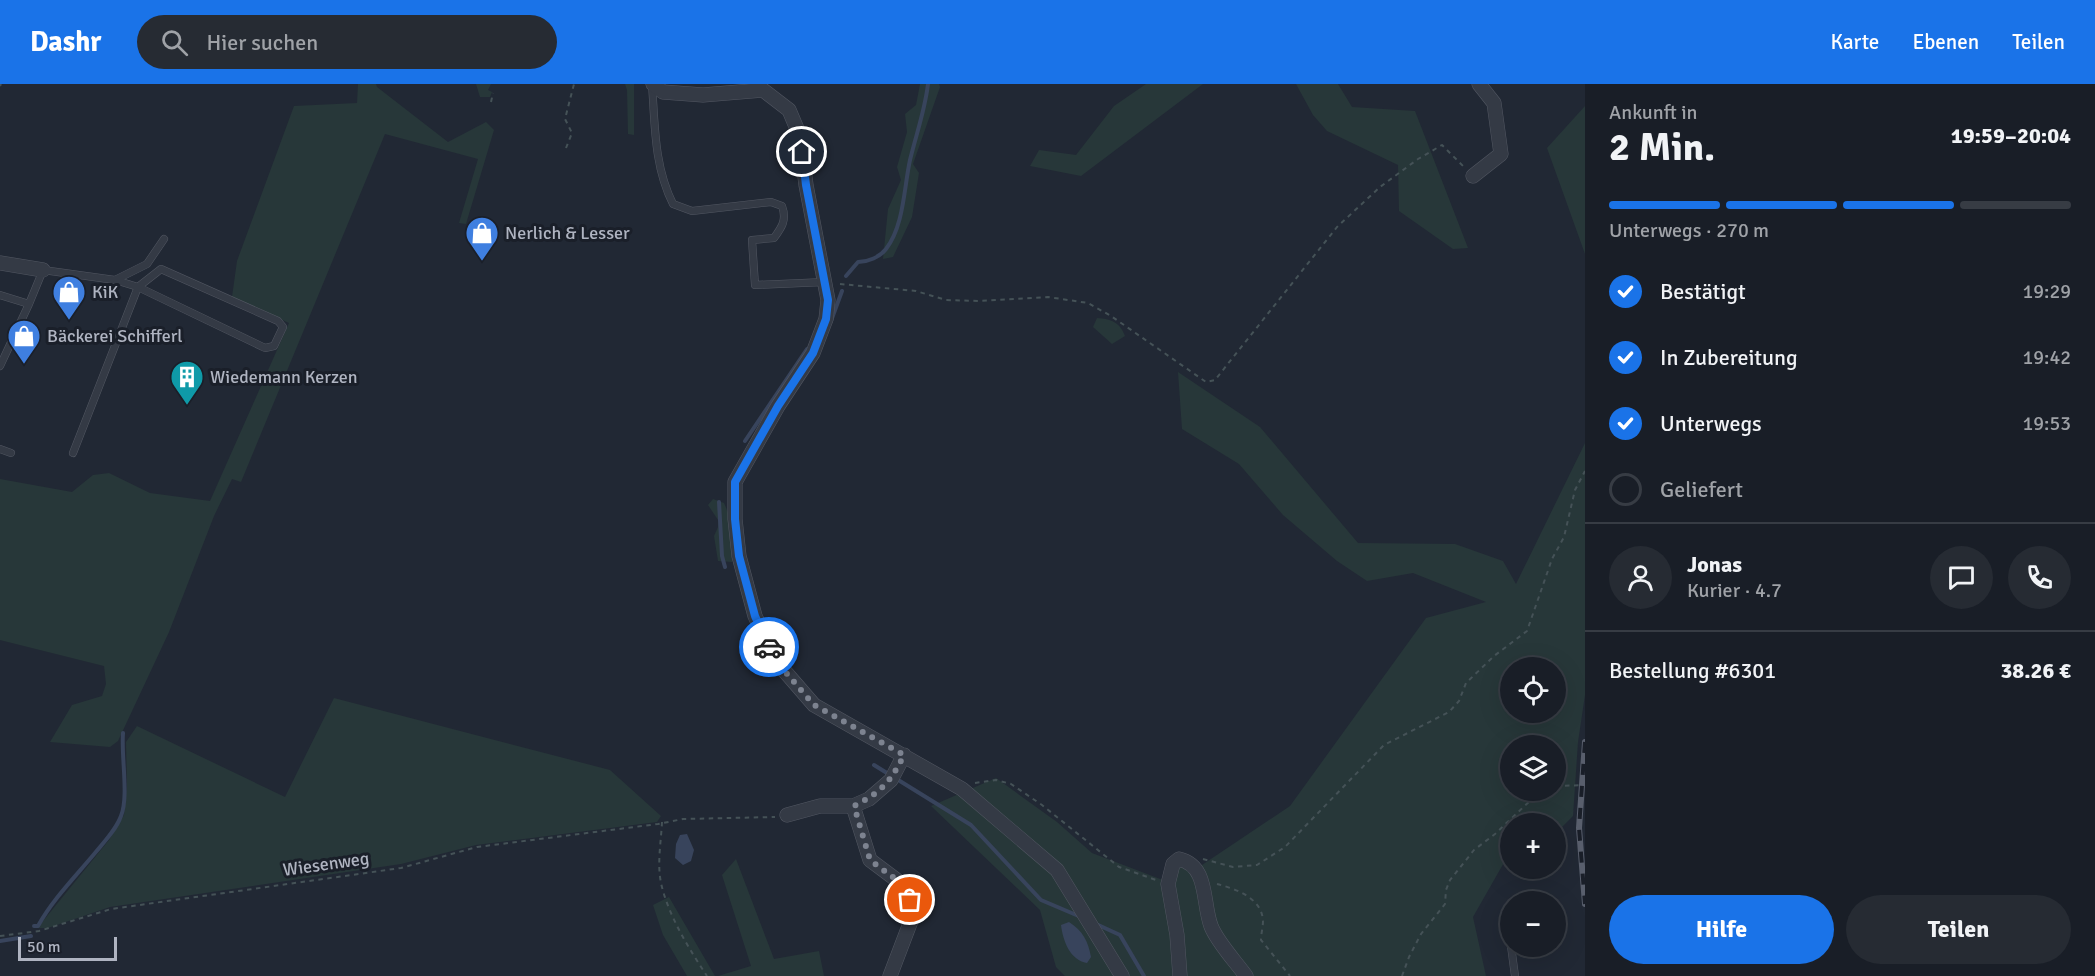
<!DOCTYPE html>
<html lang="de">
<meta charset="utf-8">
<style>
:root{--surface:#191e27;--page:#262b33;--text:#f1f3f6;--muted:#9fa2a7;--line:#373c44;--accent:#1a73e8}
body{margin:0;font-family:Signika,sans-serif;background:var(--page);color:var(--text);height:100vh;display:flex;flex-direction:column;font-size:22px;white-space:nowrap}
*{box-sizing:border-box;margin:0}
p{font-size:20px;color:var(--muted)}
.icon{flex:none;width:33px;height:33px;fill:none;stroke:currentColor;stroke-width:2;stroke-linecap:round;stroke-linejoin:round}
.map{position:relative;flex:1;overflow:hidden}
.sheet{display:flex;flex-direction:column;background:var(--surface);width:510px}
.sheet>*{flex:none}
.fabs{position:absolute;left:1500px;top:573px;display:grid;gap:12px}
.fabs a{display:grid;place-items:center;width:66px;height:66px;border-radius:50%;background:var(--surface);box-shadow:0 6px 24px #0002,0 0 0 2px var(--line);font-size:30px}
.scale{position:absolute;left:18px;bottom:15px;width:99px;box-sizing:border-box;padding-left:6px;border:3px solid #afb4c1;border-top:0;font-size:16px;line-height:21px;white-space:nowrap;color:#afb4c1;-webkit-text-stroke:4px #1a1f29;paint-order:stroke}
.pin{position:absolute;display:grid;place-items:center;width:51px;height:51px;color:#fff;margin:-26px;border:3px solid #fff;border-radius:50%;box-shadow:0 2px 6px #0007}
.courier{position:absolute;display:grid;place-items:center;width:60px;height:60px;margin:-30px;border:4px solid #1a73e8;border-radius:50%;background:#fff;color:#222;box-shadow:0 2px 8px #0007}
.head em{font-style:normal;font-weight:700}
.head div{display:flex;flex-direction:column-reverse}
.head{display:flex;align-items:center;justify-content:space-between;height:102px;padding:0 24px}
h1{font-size:39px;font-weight:700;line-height:45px}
.bar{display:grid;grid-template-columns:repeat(4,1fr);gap:9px 6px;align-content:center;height:72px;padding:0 24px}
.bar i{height:8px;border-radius:4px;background:var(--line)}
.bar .current{background:var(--accent)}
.bar p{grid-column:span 4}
.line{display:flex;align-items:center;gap:15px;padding:0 24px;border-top:2px solid var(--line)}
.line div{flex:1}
.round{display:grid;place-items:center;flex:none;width:63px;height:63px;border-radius:32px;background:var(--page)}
ol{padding:0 24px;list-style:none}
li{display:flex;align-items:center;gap:18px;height:66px}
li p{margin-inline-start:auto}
li .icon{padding:6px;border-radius:50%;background:var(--accent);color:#fff;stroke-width:4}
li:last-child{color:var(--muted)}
li i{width:33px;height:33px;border:3px solid var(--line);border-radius:50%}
.primary-button{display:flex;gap:12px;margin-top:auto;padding:12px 24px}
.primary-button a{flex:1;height:69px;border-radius:36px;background:var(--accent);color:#fff;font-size:24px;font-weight:700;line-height:69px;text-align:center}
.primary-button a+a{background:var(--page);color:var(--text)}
header{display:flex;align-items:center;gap:36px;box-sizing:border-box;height:84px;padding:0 30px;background:var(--accent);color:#fff}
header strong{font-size:28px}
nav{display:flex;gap:33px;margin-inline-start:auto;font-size:21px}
.search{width:420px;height:54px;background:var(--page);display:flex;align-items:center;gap:15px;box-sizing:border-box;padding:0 21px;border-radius:33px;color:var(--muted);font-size:22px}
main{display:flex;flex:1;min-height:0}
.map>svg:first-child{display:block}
</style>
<header>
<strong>Dashr</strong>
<div class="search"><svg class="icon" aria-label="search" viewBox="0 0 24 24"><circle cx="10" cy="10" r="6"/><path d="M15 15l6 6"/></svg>Hier suchen</div>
<nav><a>Karte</a><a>Ebenen</a><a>Teilen</a></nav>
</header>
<main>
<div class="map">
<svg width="1585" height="892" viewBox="0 0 1585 892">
<rect width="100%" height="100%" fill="#212834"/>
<!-- green -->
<path fill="#273739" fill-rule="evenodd" d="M 358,0 L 376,0 L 377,3 L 448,58 L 486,38 L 494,46 L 466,140 L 459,139 L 478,75 L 385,50 L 241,398 L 232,395 L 214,432 L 169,548 L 118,657 L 110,663 L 50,658 L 72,621 L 102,612 L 106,600 L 104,582 L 0,556 L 0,395 L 72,408 L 93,391 L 109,389 L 150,409 L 210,417 L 289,239 L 232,213 L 237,177 L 294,22 L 357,19 Z
M 476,0 L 491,0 L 488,6 L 492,8 L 490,13 L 480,13 Z
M 625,0 L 634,0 L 634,51 L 628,50 L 627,6 Z
M 920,0 L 939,0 L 940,3 L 913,80 L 919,89 L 912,133 L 893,173 L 883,175 L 888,125 L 901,96 L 897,83 L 907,48 L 905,30 L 916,21 Z
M 1146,0 L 1203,0 L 1081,92 L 1030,82 L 1039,66 L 1076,71 L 1114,22 Z
M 1296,0 L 1338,0 L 1352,23 L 1415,27 L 1468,164 L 1453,165 L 1399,127 L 1398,81 L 1327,47 L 1313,31 Z
M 1585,22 L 1585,170 L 1547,64 Z
M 1097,234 C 1111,235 1120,238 1125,252 L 1112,260 L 1093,243 Z
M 1178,288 L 1260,343 L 1358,459 L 1455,460 L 1503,477 L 1516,500 L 1585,359 L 1585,611 L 1578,658 L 1573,732 L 1556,749 L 1556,740 L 1510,740 L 1510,768 L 1473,833 L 1486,892 L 1065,892 L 1056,883 L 1040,826 L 931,722 L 996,694 L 1057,738 L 1092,769 L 1168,798 L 1172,780 L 1196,785 L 1290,722 L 1426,534 L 1486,518 L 1413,489 L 1367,497 L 1337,477 L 1283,431 L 1239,380 L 1182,345 ZM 1510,584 L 1556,584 L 1556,628 L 1510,628 ZM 1510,662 L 1556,662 L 1556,706 L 1510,706 Z
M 713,415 L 724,419 C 732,436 737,460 732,478 L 718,477 L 714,452 L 718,443 L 718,436 L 708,421 Z
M 334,614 L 610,686 L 661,732 L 657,738 L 476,761 L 401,780 L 110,823 L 48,844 L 35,844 L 39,842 L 109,756 L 124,731 L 127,701 L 126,658 L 137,642 L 285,713 Z
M 736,775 L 774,875 L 819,867 L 824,892 L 718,892 L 751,882 L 722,791 Z
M 669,813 L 715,892 L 687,892 L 663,851 L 653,821 Z"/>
<!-- water -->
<path fill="#38445c" d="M 687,750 L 694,766 L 691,777 L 683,781 L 675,774 L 676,760 L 680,751 Z
M 1069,838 C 1083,847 1088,857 1091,873 L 1087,879 C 1070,876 1063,857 1061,841 Z"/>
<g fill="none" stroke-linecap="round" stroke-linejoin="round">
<!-- stream -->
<path stroke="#38445c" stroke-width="4" d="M 846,192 L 858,178 C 868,178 880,173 886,165 C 904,142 904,103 910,76 C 916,51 925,26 928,0
M 831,237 L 842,207
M 745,357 L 807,265
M 719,418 L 722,472 L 725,483
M 874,681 L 971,741 L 1041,816 L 1081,833
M 1096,840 L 1120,851 L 1144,892
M 34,842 L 38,842 C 53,815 75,793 95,769 C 104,758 116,746 121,732 C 129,712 121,673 123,649
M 0,857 L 31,852"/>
<!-- service casing -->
<g stroke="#525762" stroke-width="8">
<path id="service" d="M 652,0 C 655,41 654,82 673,120 L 692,127 L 771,118 L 782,122 C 787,136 782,143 774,154 L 752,156 L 755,201 L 825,198
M 161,185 L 278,237 L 283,243 L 274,262 L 265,264 L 138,203 Z
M 0,211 L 29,220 L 43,186 L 115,196 L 147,180 L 164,155
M 0,282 L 29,220
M 0,365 L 11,369
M 73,369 L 138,203 L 115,196
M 1510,845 L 1510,858
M 1511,862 L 1515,892"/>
</g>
<!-- minor casing -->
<g stroke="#525762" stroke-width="15">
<path id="minor" d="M 653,0 L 663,8 L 703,11 L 763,6 L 789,26 L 800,52 L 806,101 L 828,216 L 826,235 L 813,269 L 778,322 L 735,398 L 735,435 L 739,472 L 755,532 L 775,576 L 814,621 L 962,705 L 1057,786 L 1122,892
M 1473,92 L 1501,70 L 1494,19 L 1479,0
M 0,179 L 43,186
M 853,722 L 870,776 L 906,803 L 914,829 L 890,892
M 787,731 L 820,722 L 853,722 L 869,715 L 891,696 L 904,671
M 1180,892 L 1177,851 L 1168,800 L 1173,780 L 1179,775 C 1209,782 1202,818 1211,842 C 1217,858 1236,878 1246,892"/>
</g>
<!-- path -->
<path stroke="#455257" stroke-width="2" stroke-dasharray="4.5 4.5" stroke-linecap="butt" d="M 0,2 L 1,0
M 491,18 L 493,9
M 566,64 L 572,49 L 565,35 L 574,0
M 840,200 L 916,207 L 946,216 L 980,217 L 1048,213 L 1088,219 L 1111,232 L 1206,298 L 1215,296 L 1337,143 L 1380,103 L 1418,75 L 1442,61 L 1464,83
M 975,699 L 996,696 L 1011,700 L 1042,721 L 1119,783 L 1156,796
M 1556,702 L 1585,701
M 662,738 C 661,758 657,780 661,799 C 668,831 689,865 707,892
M 1203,775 L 1233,783 L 1257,781 L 1285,763 L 1384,661 L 1449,628 L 1459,617 L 1466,599 L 1494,572 L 1527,547 L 1552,475 L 1564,453 L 1575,406 L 1585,387
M 1217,800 C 1236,805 1262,814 1263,837 C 1263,843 1261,850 1261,856 L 1290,892
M 0,852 L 39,847 L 111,825 L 401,784 L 477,763 L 658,740 L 683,735 L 775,733
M 1402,892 L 1409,873 L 1421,850 L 1445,820 L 1446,806 L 1450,796 L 1474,766 L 1495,750 L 1534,713 L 1544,706"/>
<!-- service -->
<use href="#service" stroke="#343a45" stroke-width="7"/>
<!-- minor -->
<use href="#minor" stroke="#343a45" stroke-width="14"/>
<!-- rail casing -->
<g stroke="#595f6d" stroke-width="6">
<path id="rail" d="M 1585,658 L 1579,744 L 1585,820"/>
</g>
<!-- rail -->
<use href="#rail" stroke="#1a1f29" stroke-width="4" stroke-dasharray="11" stroke-linecap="butt"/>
</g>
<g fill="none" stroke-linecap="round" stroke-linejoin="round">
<!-- done -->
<path stroke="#7d8390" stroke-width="6" stroke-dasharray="0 10.8" d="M 769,563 L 775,576 L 814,621 L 904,671 C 890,699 881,708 854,722 L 870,776 L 906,803 L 910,816"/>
<!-- route -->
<path stroke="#1a73e8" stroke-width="8" d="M 769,563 L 755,532 L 739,472 L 735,435 L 735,398 L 778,322 L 813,269 L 826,235 L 828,216 L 806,101 L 802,68"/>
</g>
<!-- icons -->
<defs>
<g id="shop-pin" transform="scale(1.725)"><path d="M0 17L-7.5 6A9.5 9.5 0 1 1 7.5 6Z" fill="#3f7fe0" stroke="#1a1f29"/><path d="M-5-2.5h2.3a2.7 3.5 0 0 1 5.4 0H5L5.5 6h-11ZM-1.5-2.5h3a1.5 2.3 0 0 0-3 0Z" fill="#fff"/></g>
<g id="building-pin" transform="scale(1.725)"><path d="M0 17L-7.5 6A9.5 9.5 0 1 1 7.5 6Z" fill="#0f9aa8" stroke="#1a1f29"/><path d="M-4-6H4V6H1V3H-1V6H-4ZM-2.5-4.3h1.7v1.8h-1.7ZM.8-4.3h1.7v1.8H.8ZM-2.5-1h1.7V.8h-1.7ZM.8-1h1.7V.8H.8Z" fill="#fff"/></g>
</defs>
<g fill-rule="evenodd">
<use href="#shop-pin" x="482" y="149"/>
<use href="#shop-pin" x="69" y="208"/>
<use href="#shop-pin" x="24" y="252"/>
<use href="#building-pin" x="187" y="293"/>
</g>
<g text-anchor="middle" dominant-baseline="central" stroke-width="6" stroke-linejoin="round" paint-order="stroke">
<!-- poi labels -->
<g font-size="18" fill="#afb4c1" stroke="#1a1f29" text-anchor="start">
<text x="505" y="149">Nerlich &amp; Lesser</text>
<text x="92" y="208">KiK</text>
<text x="47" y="252">Bäckerei Schifferl</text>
<text x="210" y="293">Wiedemann Kerzen</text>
</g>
<!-- street labels -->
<g font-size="18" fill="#afb4c1" stroke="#1a1f29">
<text transform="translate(326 780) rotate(-8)">Wiesenweg</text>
</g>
</g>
</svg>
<div class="fabs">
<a><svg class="icon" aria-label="locate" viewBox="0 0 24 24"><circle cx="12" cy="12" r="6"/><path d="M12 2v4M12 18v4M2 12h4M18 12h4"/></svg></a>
<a><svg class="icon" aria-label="layers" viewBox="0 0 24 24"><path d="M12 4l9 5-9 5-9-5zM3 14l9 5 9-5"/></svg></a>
<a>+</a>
<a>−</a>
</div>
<div class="scale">50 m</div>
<div class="pin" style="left:910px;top:816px;background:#ea580c"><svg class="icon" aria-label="bag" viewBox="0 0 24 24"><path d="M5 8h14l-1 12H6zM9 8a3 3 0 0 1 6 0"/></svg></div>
<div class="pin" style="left:802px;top:68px;background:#1f2937"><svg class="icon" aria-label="home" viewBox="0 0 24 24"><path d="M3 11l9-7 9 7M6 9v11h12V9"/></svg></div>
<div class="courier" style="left:769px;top:563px"><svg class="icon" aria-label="car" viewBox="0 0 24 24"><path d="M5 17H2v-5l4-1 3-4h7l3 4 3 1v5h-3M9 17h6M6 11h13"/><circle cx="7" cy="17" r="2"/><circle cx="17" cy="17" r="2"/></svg></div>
</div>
<section class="sheet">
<div class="head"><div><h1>2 Min.</h1><p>Ankunft in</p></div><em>19:59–20:04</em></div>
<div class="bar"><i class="current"></i><i class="current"></i><i class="current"></i><i></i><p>Unterwegs · 270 m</p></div>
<ol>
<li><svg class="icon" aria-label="check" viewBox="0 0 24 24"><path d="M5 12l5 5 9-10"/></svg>Bestätigt<p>19:29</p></li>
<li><svg class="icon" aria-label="check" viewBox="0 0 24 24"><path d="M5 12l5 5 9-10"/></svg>In Zubereitung<p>19:42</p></li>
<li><svg class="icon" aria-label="check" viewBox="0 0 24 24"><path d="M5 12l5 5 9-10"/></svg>Unterwegs<p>19:53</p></li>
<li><i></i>Geliefert</li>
</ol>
<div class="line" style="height:108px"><a class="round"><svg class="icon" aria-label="person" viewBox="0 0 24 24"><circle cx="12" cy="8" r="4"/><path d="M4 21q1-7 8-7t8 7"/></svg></a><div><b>Jonas</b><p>Kurier · 4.7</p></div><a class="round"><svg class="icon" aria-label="chat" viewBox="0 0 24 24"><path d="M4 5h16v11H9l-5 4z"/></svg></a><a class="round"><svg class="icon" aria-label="phone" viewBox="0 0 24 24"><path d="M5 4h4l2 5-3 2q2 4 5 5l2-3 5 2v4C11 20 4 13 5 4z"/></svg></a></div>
<div class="line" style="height:78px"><div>Bestellung #6301</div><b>38.26 €</b></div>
<div class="primary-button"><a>Hilfe</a><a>Teilen</a></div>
</section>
</main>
